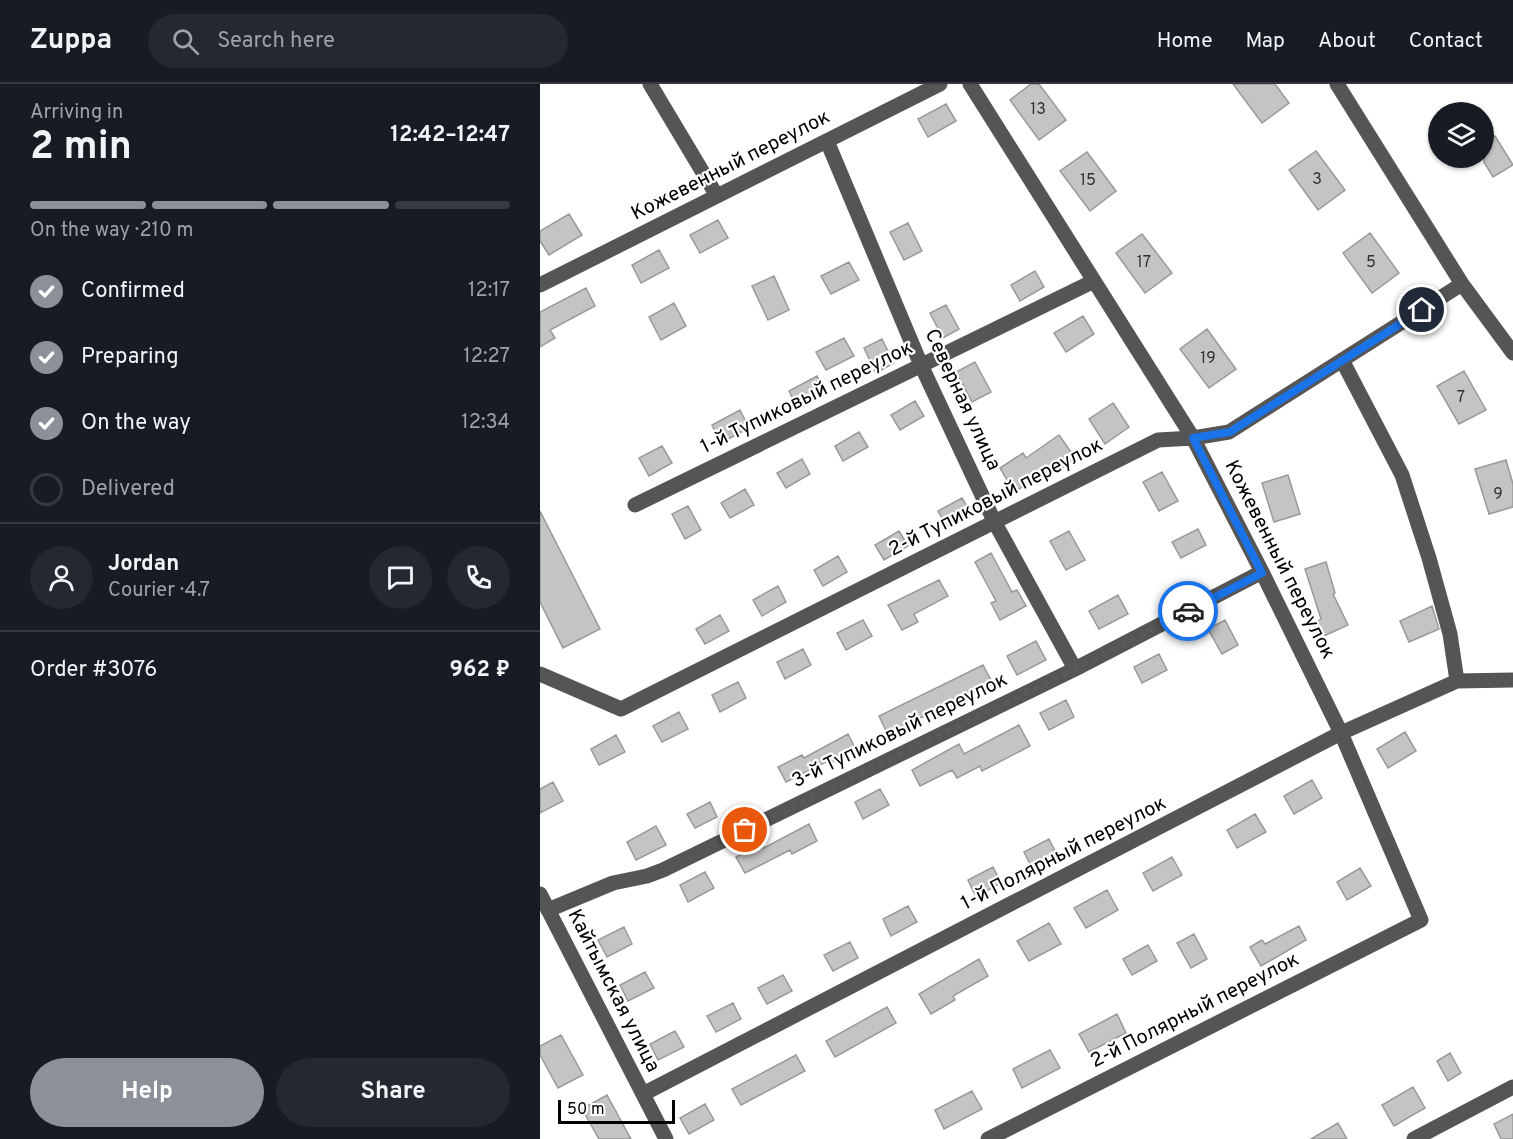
<!DOCTYPE html>
<meta charset="utf-8">
<style>
:root{--surface:#171b24;--page:#242831;--text:#f1f3f6;--muted:#9ea1a6;--line:#363941;--accent:#8c9099}
body{margin:0;font-family:Overpass,sans-serif;background:var(--page);color:var(--text);height:100vh;display:flex;flex-direction:column;font-size:22px;white-space:nowrap}
*{box-sizing:border-box;margin:0}
p{font-size:20px;color:var(--muted)}
.icon{flex:none;width:33px;height:33px;fill:none;stroke:currentColor;stroke-width:2;stroke-linecap:round;stroke-linejoin:round}
.map{position:relative;flex:1;overflow:hidden}
.sheet{display:flex;flex-direction:column;background:var(--surface);width:540px}
.sheet>*{flex:none}
.fabs{position:absolute;left:888px;top:18px;display:grid;gap:12px}
.fabs a{display:grid;place-items:center;width:66px;height:66px;border-radius:50%;background:var(--surface);box-shadow:0 2px 4px #0004;font-size:30px}
.scale{position:absolute;left:18px;bottom:15px;width:117px;box-sizing:border-box;padding-left:6px;border:3px solid #000;border-top:0;font-size:16px;line-height:21px;white-space:nowrap;color:#000;-webkit-text-stroke:4px #fff;paint-order:stroke}
.pin{position:absolute;display:grid;place-items:center;width:51px;height:51px;color:#fff;margin:-26px;border:3px solid #fff;border-radius:50%;box-shadow:0 2px 6px #0007}
.courier{position:absolute;display:grid;place-items:center;width:60px;height:60px;margin:-30px;border:4px solid #1a73e8;border-radius:50%;background:#fff;color:#222;box-shadow:0 2px 8px #0007}
.summary em{font-style:normal;font-weight:700}
.summary div{display:flex;flex-direction:column-reverse}
.summary{display:flex;align-items:center;justify-content:space-between;height:102px;padding:0 30px}
h1{font-size:39px;font-weight:700;line-height:45px}
.bar{display:grid;grid-template-columns:repeat(4,1fr);gap:9px 6px;align-content:center;height:72px;padding:0 30px}
.bar i{height:8px;border-radius:4px;background:var(--line)}
.bar .selected{background:var(--accent)}
.bar p{grid-column:span 4}
.line{display:flex;align-items:center;gap:15px;padding:0 30px;border-top:2px solid var(--line)}
.line div{flex:1}
.round{display:grid;place-items:center;flex:none;width:63px;height:63px;border-radius:32px;background:var(--page)}
ol{padding:0 30px;list-style:none}
li{display:flex;align-items:center;gap:18px;height:66px}
li p{margin-inline-start:auto}
li .icon{padding:6px;border-radius:50%;background:var(--accent);color:#fff;stroke-width:4}
li:last-child{color:var(--muted)}
li i{width:33px;height:33px;border:3px solid var(--line);border-radius:50%}
.primary-button{display:flex;gap:12px;margin-top:auto;padding:12px 30px}
.primary-button a{flex:1;height:69px;border-radius:36px;background:var(--accent);color:#fff;font-size:24px;font-weight:700;line-height:69px;text-align:center}
.primary-button a+a{background:var(--page);color:var(--text)}
header{display:flex;align-items:center;gap:36px;box-sizing:border-box;height:84px;padding:0 30px;background:var(--surface);border-bottom:2px solid var(--line)}
header strong{font-size:28px}
nav{display:flex;gap:33px;margin-inline-start:auto;font-size:21px}
.search{width:420px;height:54px;background:var(--page);display:flex;align-items:center;gap:15px;box-sizing:border-box;padding:0 21px;border-radius:33px;color:var(--muted);font-size:22px}
main{display:flex;flex:1;min-height:0}
.map>svg:first-child{display:block}
</style>
<header>
<strong>Zuppa</strong>
<div class="search"><svg class="icon" aria-label="search" viewBox="0 0 24 24"><circle cx="10" cy="10" r="6"/><path d="M15 15l6 6"/></svg>Search here</div>
<nav><a>Home</a><a>Map</a><a>About</a><a>Contact</a></nav>
</header>
<main>
<section class="sheet">
<div class="summary"><div><h1>2 min</h1><p>Arriving in</p></div><em>12:42–12:47</em></div>
<div class="bar"><i class="selected"></i><i class="selected"></i><i class="selected"></i><i></i><p>On the way · 210 m</p></div>
<ol>
<li><svg class="icon" aria-label="check" viewBox="0 0 24 24"><path d="M5 12l5 5 9-10"/></svg>Confirmed<p>12:17</p></li>
<li><svg class="icon" aria-label="check" viewBox="0 0 24 24"><path d="M5 12l5 5 9-10"/></svg>Preparing<p>12:27</p></li>
<li><svg class="icon" aria-label="check" viewBox="0 0 24 24"><path d="M5 12l5 5 9-10"/></svg>On the way<p>12:34</p></li>
<li><i></i>Delivered</li>
</ol>
<div class="line" style="height:108px"><a class="round"><svg class="icon" aria-label="person" viewBox="0 0 24 24"><circle cx="12" cy="8" r="4"/><path d="M4 21q1-7 8-7t8 7"/></svg></a><div><b>Jordan</b><p>Courier · 4.7</p></div><a class="round"><svg class="icon" aria-label="chat" viewBox="0 0 24 24"><path d="M4 5h16v11H9l-5 4z"/></svg></a><a class="round"><svg class="icon" aria-label="phone" viewBox="0 0 24 24"><path d="M5 4h4l2 5-3 2q2 4 5 5l2-3 5 2v4C11 20 4 13 5 4z"/></svg></a></div>
<div class="line" style="height:78px"><div>Order #3076</div><b>962 ₽</b></div>
<div class="primary-button"><a>Help</a><a>Share</a></div>
</section>
<div class="map">
<svg width="973" height="1055" viewBox="0 0 973 1055">
<rect width="100%" height="100%" fill="#fff"/>
<!-- building -->
<path fill="#c4c4c4" stroke="#999" stroke-width="1.5" d="M 491,0 L 499,0 L 526,36 L 499,56 L 470,16 Z
M 693,0 L 735,0 L 749,19 L 722,39 Z
M 406,20 L 416,37 L 388,53 L 378,35 Z
M 955,52 L 973,81 L 953,93 L 944,78 L 944,59 Z
M 776,67 L 805,106 L 778,126 L 749,86 Z
M 547,68 L 576,107 L 550,127 L 520,87 Z
M 29,130 L 42,151 L 9,171 L 0,157 L 0,147 Z
M 178,136 L 188,154 L 160,169 L 150,151 Z
M 368,139 L 382,167 L 364,176 L 350,148 Z
M 830,149 L 859,189 L 832,209 L 803,169 Z
M 602,150 L 632,189 L 605,209 L 576,169 Z
M 119,166 L 129,184 L 101,199 L 92,181 Z
M 309,178 L 319,196 L 291,210 L 281,192 Z
M 495,187 L 504,203 L 480,217 L 471,201 Z
M 234,192 L 249,226 L 228,236 L 212,202 Z
M 46,204 L 55,222 L 10,246 L 15,254 L 0,263 L 0,228 Z
M 134,219 L 146,242 L 121,256 L 109,233 Z
M 406,221 L 419,245 L 403,254 L 390,229 Z
M 543,232 L 554,250 L 526,268 L 514,249 Z
M 667,245 L 696,285 L 669,304 L 640,265 Z
M 304,254 L 314,272 L 286,286 L 276,268 Z
M 342,255 L 354,279 L 336,289 L 324,264 Z
M 435,278 L 451,308 L 432,318 L 416,288 Z
M 924,287 L 946,326 L 919,340 L 897,302 Z
M 277,292 L 286,310 L 258,325 L 249,307 Z
M 375,317 L 384,332 L 360,346 L 351,331 Z
M 573,319 L 589,343 L 565,360 L 549,335 Z
M 200,326 L 209,344 L 181,359 L 172,341 Z
M 319,348 L 328,363 L 303,377 L 295,362 Z
M 519,351 L 536,375 L 511,391 L 508,387 L 474,408 L 460,384 L 483,369 L 486,374 Z
M 122,362 L 132,379 L 109,392 L 99,374 Z
M 262,375 L 270,390 L 246,404 L 237,389 Z
M 966,376 L 973,400 L 973,423 L 949,430 L 935,385 Z
M 622,388 L 638,417 L 619,427 L 603,398 Z
M 748,391 L 760,430 L 734,438 L 722,399 Z
M 205,405 L 214,421 L 190,434 L 181,419 Z
M 422,414 L 431,429 L 407,443 L 398,427 Z
M 148,422 L 161,446 L 145,455 L 132,430 Z
M 0,427 L 60,545 L 23,564 L 0,518 Z
M 658,445 L 666,461 L 641,474 L 632,458 Z
M 359,447 L 368,462 L 344,476 L 335,461 Z
M 529,447 L 545,476 L 526,486 L 510,457 Z
M 451,469 L 472,508 L 477,506 L 486,522 L 460,536 L 451,519 L 456,517 L 435,478 Z
M 298,472 L 307,488 L 283,502 L 274,486 Z
M 786,478 L 795,509 L 793,510 L 808,541 L 784,552 L 778,537 L 781,535 L 765,485 Z
M 399,496 L 408,512 L 374,530 L 378,538 L 362,546 L 348,521 Z
M 238,502 L 246,518 L 222,532 L 213,516 Z
M 578,511 L 588,530 L 559,545 L 549,527 Z
M 892,522 L 899,545 L 869,558 L 860,537 Z
M 180,531 L 189,547 L 165,560 L 156,545 Z
M 323,536 L 332,552 L 306,566 L 297,549 Z
M 685,536 L 698,561 L 682,570 L 668,545 Z
M 496,557 L 506,576 L 477,591 L 467,572 Z
M 263,565 L 271,581 L 245,595 L 237,578 Z
M 619,570 L 627,586 L 602,599 L 594,583 Z
M 443,581 L 453,600 L 411,621 L 414,626 L 398,634 L 394,627 L 348,651 L 339,632 Z
M 198,598 L 206,614 L 180,628 L 172,611 Z
M 526,616 L 534,633 L 509,646 L 500,629 Z
M 139,628 L 148,645 L 122,658 L 113,642 Z
M 479,641 L 490,662 L 442,687 L 440,682 L 417,694 L 412,686 L 380,702 L 372,686 L 419,660 L 424,670 Z
M 865,648 L 876,667 L 848,684 L 837,665 Z
M 308,650 L 316,666 L 292,678 L 290,676 L 246,698 L 238,683 L 262,671 L 264,674 Z
M 76,651 L 85,668 L 59,681 L 51,665 Z
M 772,696 L 782,714 L 754,730 L 744,712 Z
M 13,698 L 23,717 L 0,729 L 0,705 Z
M 340,705 L 349,721 L 323,735 L 315,718 Z
M 170,718 L 177,733 L 155,744 L 147,730 Z
M 715,730 L 726,748 L 697,764 L 687,746 Z
M 269,740 L 277,757 L 252,770 L 250,766 L 205,789 L 196,773 L 222,760 L 224,764 Z
M 116,742 L 126,761 L 96,776 L 87,758 Z
M 509,755 L 517,771 L 492,784 L 484,768 Z
M 632,773 L 642,791 L 613,807 L 603,789 Z
M 453,783 L 461,799 L 436,813 L 428,796 Z
M 820,784 L 831,802 L 807,816 L 797,798 Z
M 165,788 L 174,804 L 148,818 L 140,801 Z
M 567,806 L 578,826 L 546,844 L 534,824 Z
M 368,822 L 377,838 L 351,852 L 343,835 Z
M 509,839 L 521,860 L 489,877 L 477,857 Z
M 759,842 L 766,856 L 721,882 L 710,863 L 722,856 L 725,860 Z
M 84,843 L 92,860 L 67,873 L 58,856 Z
M 654,850 L 667,875 L 651,884 L 637,859 Z
M 310,858 L 318,874 L 293,887 L 284,871 Z
M 608,861 L 617,877 L 592,891 L 583,875 Z
M 439,875 L 448,892 L 413,912 L 415,916 L 391,930 L 379,910 Z
M 105,888 L 114,904 L 88,917 L 80,901 Z
M 243,891 L 252,907 L 227,920 L 218,904 Z
M 193,919 L 201,935 L 176,948 L 167,932 Z
M 347,923 L 356,939 L 295,973 L 286,957 Z
M 577,930 L 586,949 L 549,968 L 539,950 Z
M 135,947 L 144,963 L 118,976 L 110,960 Z
M 21,951 L 43,991 L 18,1004 L 0,971 L 0,962 Z
M 510,966 L 520,984 L 482,1004 L 473,985 Z
M 910,969 L 921,989 L 908,997 L 897,977 Z
M 256,971 L 265,987 L 201,1021 L 192,1005 Z
M 873,1003 L 885,1024 L 854,1042 L 842,1021 Z
M 432,1007 L 442,1025 L 404,1045 L 395,1026 Z
M 67,1011 L 91,1055 L 59,1055 L 42,1025 Z
M 165,1020 L 174,1036 L 149,1050 L 140,1034 Z
M 973,1030 L 973,1055 L 961,1055 L 954,1040 Z
M 798,1039 L 807,1055 L 771,1055 Z"/>
<g fill="none" stroke-linecap="round" stroke-linejoin="round">
<!-- minor -->
<path stroke="#555" stroke-width="15" d="M 110,0 L 177,112
M 430,0 L 653,354 L 722,488 L 801,649 L 881,836 L 448,1055
M 797,0 L 922,200 L 973,269
M 287,57 L 381,281 L 455,439 L 535,585
M 0,201 L 400,0
M 802,276 L 862,391 L 889,474 L 910,550 L 917,597
M 95,421 L 554,197
M 0,590 L 81,625 L 618,356 L 653,354 L 689,348 L 922,200
M 0,810 L 126,1055
M 8,826 L 73,799 L 107,792 L 123,786 L 535,585 L 722,488
M 103,1010 L 801,649 L 917,597 L 973,596
M 874,1055 L 973,1003"/>
</g>
<g fill="none" stroke-linecap="round" stroke-linejoin="round">
<!-- done -->
<path stroke="#595959" stroke-width="6" stroke-dasharray="0 10.8" d="M 205,746 L 535,585 L 648,527"/>
<!-- route -->
<path stroke="#1a73e8" stroke-width="8" d="M 648,527 L 722,489 L 653,354 L 690,348 L 882,226"/>
</g>
<g text-anchor="middle" dominant-baseline="central" stroke-width="4.5" stroke-linejoin="round" paint-order="stroke">
<!-- number labels -->
<g font-size="16" fill="#313131">
<text x="498" y="26">13</text>
<text x="777" y="96">3</text>
<text x="548" y="97">15</text>
<text x="604" y="179">17</text>
<text x="831" y="179">5</text>
<text x="668" y="275">19</text>
<text x="921" y="314">7</text>
<text x="958" y="411">9</text>
</g>
<!-- street labels -->
<g font-size="20" fill="#000" stroke="#fff">
<text transform="translate(191 82) rotate(-27)">Кожевенный переулок</text>
<text transform="translate(267 314) rotate(-26)">1-й Тупиковый переулок</text>
<text transform="translate(422 316) rotate(65)">Северная улица</text>
<text transform="translate(456 414) rotate(-27)">2-й Тупиковый переулок</text>
<text transform="translate(739 476) rotate(63)">Кожевенный переулок</text>
<text transform="translate(360 647) rotate(-26)">3-й Тупиковый переулок</text>
<text transform="translate(524 770) rotate(-27)">1-й Полярный переулок</text>
<text transform="translate(73 907) rotate(63)">Кайтымская улица</text>
<text transform="translate(655 927) rotate(-27)">2-й Полярный переулок</text>
</g>
</g>
</svg>
<div class="fabs">
<a><svg class="icon" aria-label="layers" viewBox="0 0 24 24"><path d="M12 4l9 5-9 5-9-5zM3 14l9 5 9-5"/></svg></a>
</div>
<div class="scale">50 m</div>
<div class="pin" style="left:205px;top:746px;background:#ea580c"><svg class="icon" aria-label="bag" viewBox="0 0 24 24"><path d="M5 8h14l-1 12H6zM9 8a3 3 0 0 1 6 0"/></svg></div>
<div class="pin" style="left:882px;top:226px;background:#1f2937"><svg class="icon" aria-label="home" viewBox="0 0 24 24"><path d="M3 11l9-7 9 7M6 9v11h12V9"/></svg></div>
<div class="courier" style="left:648px;top:527px"><svg class="icon" aria-label="car" viewBox="0 0 24 24"><path d="M5 17H2v-5l4-1 3-4h7l3 4 3 1v5h-3M9 17h6M6 11h13"/><circle cx="7" cy="17" r="2"/><circle cx="17" cy="17" r="2"/></svg></div>
</div>
</main>
